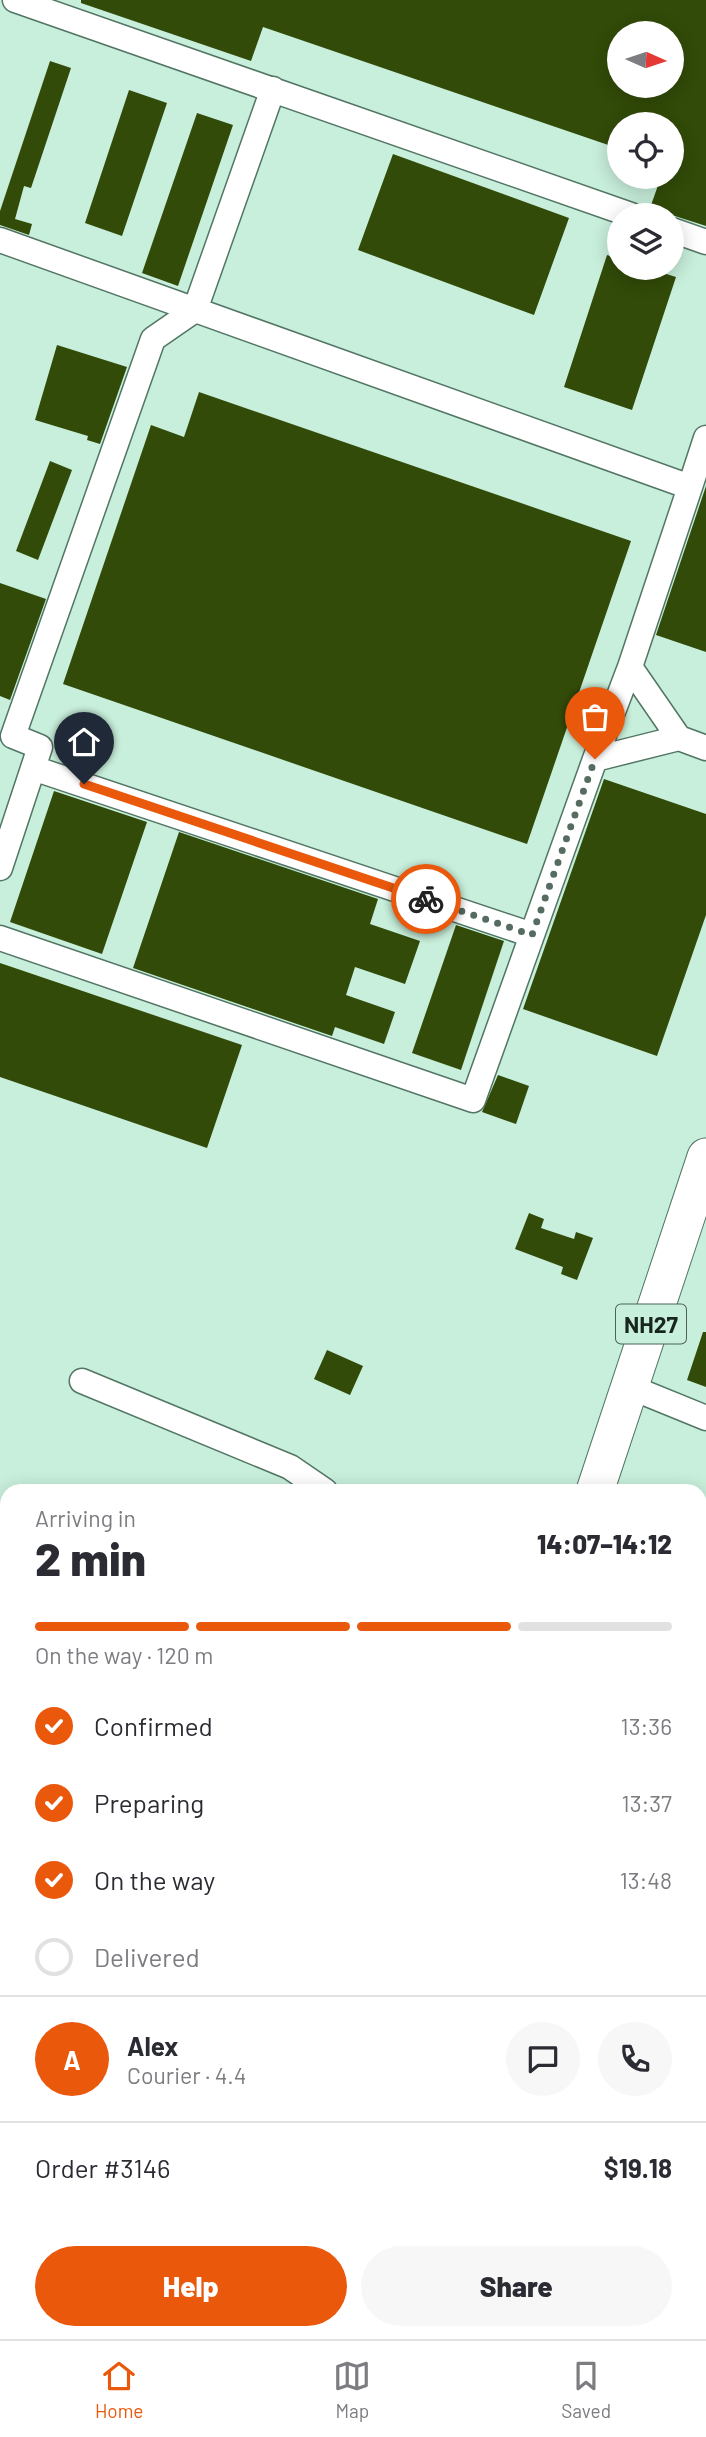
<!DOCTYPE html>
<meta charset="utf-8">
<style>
:root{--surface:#fff;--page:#f7f7f7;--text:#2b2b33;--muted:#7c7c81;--line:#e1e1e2;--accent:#ea580c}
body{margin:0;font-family:Barlow,sans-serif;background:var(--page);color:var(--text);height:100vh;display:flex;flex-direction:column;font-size:26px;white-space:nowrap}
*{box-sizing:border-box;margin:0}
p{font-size:23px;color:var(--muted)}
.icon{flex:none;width:38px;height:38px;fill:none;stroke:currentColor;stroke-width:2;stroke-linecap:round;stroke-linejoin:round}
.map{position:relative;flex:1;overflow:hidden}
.sheet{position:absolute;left:0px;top:1484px;width:707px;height:856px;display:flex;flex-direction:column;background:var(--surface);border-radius:21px 21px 0 0;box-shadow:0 4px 18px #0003}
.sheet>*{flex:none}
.needle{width:46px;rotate:93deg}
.fabs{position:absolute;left:607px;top:21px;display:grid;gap:14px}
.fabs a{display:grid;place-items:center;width:77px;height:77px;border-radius:50%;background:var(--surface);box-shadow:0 4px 18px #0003;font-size:35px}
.pin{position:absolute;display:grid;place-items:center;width:60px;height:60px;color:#fff;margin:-72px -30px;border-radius:50% 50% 50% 0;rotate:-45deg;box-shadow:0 0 7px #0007}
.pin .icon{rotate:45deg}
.courier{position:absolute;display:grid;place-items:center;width:70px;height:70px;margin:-35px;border:5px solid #ea580c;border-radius:50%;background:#fff;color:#222;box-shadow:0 2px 9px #0007}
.head em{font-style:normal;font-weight:800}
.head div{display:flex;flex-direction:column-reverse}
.head{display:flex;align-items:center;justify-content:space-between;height:119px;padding:0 35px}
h1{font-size:46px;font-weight:800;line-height:52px}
.bar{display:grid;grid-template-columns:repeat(4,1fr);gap:10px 7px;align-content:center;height:84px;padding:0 35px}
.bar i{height:9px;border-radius:5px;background:var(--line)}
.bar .current{background:var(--accent)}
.bar p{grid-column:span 4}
.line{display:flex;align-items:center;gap:18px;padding:0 35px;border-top:2px solid var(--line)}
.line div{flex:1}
.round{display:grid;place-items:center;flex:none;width:74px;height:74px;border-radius:37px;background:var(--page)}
ol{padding:0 35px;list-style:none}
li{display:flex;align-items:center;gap:21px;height:77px}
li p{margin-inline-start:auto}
li .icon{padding:7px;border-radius:50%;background:var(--accent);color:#fff;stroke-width:4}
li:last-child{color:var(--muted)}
li i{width:38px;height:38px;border:4px solid var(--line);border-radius:50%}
.primary-button{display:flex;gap:14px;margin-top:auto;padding:14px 35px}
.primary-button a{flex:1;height:80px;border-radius:42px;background:var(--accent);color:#fff;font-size:28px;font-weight:800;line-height:80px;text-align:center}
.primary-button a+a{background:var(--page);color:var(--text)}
.tabs{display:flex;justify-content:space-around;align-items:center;height:98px;border-top:2px solid var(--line);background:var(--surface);font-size:19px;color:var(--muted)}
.tabs a{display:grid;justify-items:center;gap:4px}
.tabs .current{color:var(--accent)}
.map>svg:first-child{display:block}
</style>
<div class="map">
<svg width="706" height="2339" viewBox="0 0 706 2339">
<rect width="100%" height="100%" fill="#c8efdb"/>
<!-- building -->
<path fill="#324b08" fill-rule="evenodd" d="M 81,0 L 706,0 L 706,226 L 650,208 L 661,177 L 672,177 L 672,124 L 620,124 L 620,149 L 263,27 L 251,61 L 81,3 ZM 620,33 L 672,33 L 672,86 L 620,86 Z
M 50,61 L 71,68 L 31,188 L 24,186 L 15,219 L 32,224 L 29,235 L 0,225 L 0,211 Z
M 129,90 L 167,103 L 122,236 L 85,223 Z
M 197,113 L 233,125 L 178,286 L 142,273 Z
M 393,154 L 569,218 L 534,315 L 358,250 Z
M 607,255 L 620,259 L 620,268 L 647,268 L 676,277 L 632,410 L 564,387 Z
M 57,345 L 127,367 L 100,444 L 87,440 L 88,436 L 35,420 Z
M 199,392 L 631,541 L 527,844 L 63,684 L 151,425 L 184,437 Z
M 50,461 L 72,470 L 38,560 L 16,551 Z
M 706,486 L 706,652 L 656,635 Z
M 0,583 L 46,599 L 10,700 L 0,696 Z
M 604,779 L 706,814 L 706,915 L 657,1056 L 523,1009 Z
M 54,791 L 147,822 L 102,954 L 10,922 Z
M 179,832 L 378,899 L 370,924 L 420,941 L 405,984 L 355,967 L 346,995 L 395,1012 L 384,1044 L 335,1027 L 332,1036 L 133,968 Z
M 456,925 L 504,941 L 461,1070 L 412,1053 Z
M 0,963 L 242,1045 L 207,1148 L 0,1077 Z
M 498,1075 L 529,1086 L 516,1124 L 482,1112 Z
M 529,1213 L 544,1219 L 541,1228 L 574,1239 L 576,1232 L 593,1238 L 577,1280 L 561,1274 L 563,1267 L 515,1249 Z
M 703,1332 L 706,1332 L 706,1387 L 687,1380 Z
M 327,1350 L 363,1366 L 350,1395 L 314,1379 Z"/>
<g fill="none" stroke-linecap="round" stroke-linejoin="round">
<!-- minor casing -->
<g stroke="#527564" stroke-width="27">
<path id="minor" d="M 15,0 L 631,215
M 672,230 L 706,242
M 0,240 L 690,487 L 630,667 L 679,738
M 690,487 L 706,438
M 595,759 L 630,667
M 33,768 L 532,935
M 0,868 L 40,747 L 13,736 L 153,339 L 195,310 L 273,89
M 0,938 L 473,1100 L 595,759 L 679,738 L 706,748
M 82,1381 L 290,1467 L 325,1491
M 630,1387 L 706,1418
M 0,2122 L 7,2125
M 16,2339 L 18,2333
M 159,2339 L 161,2333"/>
</g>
<!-- highway casing -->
<g stroke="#527564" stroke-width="39">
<path id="highway" d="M 595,1491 L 706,1157
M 276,2339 L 278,2333"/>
</g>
<!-- minor -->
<use href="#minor" stroke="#fff" stroke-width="24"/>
<!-- highway -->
<use href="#highway" stroke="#fff" stroke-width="37"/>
</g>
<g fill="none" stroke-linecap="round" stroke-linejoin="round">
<!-- done -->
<path stroke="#566c61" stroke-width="7" stroke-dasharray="0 12.6" d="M 426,899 L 532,935 L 595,759"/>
<!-- route -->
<path stroke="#ea580c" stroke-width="9" d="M 84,784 L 426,899"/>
</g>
<g text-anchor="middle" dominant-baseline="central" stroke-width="7" stroke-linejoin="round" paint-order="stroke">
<!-- shield labels -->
<rect fill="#c8efdb" stroke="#4d6257" stroke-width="2" x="616" y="1304.5" width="70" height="39" rx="5"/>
<g font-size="23" font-weight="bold" fill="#18261f">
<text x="651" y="1324">NH27</text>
</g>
</g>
</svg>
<div class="fabs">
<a><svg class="needle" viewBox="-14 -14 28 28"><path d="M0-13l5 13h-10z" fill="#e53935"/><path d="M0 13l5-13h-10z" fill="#7c7c81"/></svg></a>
<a><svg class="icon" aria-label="locate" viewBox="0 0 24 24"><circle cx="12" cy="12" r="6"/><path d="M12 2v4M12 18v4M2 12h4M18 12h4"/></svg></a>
<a><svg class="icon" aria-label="layers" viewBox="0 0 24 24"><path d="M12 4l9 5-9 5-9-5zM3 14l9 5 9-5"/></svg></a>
</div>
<div class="pin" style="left:595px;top:759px;background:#ea580c"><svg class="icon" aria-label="bag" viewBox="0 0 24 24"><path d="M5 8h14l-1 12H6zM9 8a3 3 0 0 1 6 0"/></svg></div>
<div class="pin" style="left:84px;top:784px;background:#1f2937"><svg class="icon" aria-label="home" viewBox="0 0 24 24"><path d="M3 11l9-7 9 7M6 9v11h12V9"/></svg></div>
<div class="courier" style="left:426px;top:899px"><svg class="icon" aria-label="bike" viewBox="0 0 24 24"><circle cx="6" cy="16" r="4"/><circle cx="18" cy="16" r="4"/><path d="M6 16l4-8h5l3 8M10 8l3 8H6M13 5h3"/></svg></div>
<section class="sheet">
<div class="head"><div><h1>2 min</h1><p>Arriving in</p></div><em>14:07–14:12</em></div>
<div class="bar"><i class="current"></i><i class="current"></i><i class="current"></i><i></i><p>On the way · 120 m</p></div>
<ol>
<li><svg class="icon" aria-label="check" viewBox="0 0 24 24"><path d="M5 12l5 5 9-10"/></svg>Confirmed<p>13:36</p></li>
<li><svg class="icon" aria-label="check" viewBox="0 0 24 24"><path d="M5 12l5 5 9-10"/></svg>Preparing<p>13:37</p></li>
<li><svg class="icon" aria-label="check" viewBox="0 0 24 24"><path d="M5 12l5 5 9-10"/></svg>On the way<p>13:48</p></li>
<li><i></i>Delivered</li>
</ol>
<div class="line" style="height:126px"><b class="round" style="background:var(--accent);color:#fff">A</b><div><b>Alex</b><p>Courier · 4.4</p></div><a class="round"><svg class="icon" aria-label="chat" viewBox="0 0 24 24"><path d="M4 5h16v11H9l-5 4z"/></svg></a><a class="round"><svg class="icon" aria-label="phone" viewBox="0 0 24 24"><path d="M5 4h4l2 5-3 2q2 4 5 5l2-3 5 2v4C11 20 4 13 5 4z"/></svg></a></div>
<div class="line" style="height:91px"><div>Order #3146</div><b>$19.18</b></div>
<div class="primary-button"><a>Help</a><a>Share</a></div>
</section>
</div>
<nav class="tabs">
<a class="current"><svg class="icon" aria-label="home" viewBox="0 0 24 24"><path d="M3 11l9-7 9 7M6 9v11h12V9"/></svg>Home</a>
<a><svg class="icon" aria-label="map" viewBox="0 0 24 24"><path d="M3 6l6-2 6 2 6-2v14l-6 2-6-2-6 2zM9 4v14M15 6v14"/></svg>Map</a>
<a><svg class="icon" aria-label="saved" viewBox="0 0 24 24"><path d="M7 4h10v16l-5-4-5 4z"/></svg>Saved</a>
</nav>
